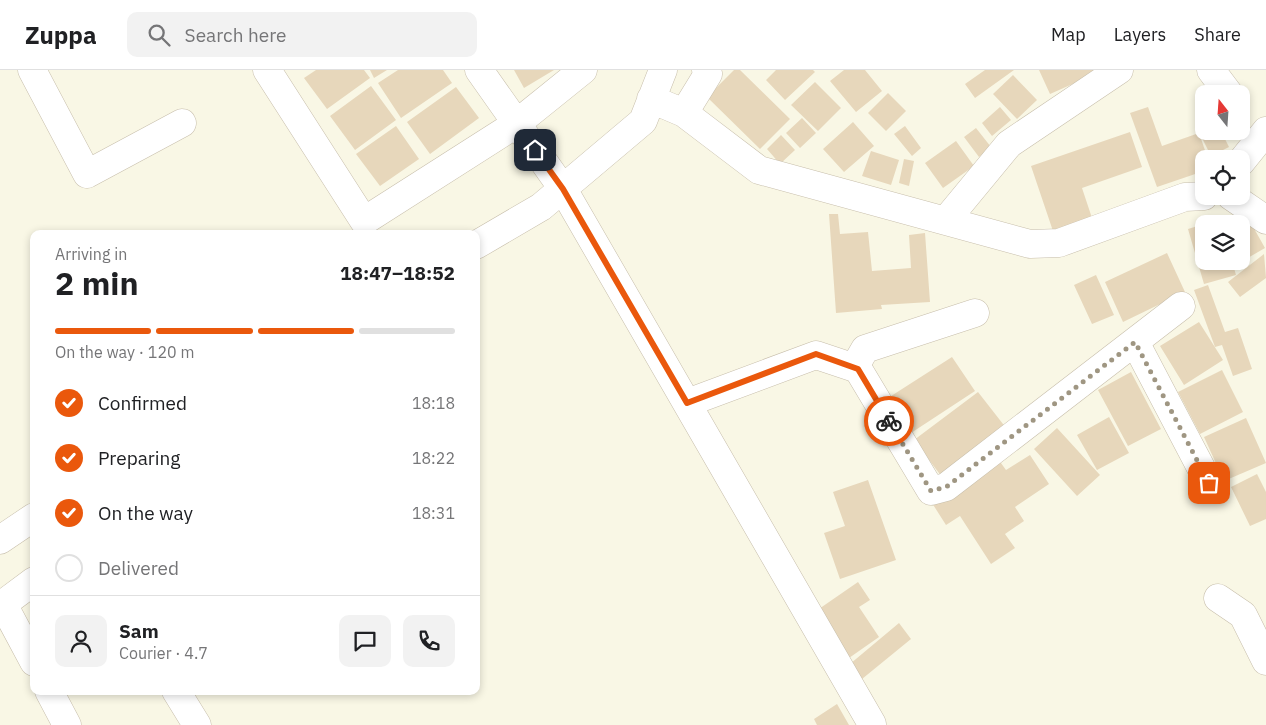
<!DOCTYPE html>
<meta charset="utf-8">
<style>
:root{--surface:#fff;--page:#f2f2f2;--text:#202124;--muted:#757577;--line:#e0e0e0;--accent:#ea580c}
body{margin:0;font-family:"IBM Plex Sans",sans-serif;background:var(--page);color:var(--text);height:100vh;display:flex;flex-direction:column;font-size:19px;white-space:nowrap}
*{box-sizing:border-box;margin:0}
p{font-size:16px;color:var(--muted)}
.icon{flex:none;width:28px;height:28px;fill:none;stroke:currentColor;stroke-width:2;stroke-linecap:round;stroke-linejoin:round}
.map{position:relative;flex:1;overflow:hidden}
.drawer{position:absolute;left:30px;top:160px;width:450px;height:465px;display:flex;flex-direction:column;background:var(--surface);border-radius:10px;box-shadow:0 2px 8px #0003}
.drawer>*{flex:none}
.needle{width:32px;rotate:343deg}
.buttons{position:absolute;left:1195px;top:15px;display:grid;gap:10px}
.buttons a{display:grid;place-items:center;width:55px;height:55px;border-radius:10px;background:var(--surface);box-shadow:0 2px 8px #0003;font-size:25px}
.pin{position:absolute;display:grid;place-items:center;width:42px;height:42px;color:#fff;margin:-21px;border-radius:10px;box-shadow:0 2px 8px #0006}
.courier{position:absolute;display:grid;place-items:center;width:50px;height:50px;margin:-25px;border:4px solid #ea580c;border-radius:50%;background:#fff;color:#222;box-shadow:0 1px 6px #0007}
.headline em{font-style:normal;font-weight:800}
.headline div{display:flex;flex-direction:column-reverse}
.headline{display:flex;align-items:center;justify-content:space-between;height:85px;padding:0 25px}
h1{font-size:32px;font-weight:800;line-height:38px}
.bar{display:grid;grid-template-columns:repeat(4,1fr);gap:8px 5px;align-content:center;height:60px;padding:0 25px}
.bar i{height:6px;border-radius:4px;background:var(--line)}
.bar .on{background:var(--accent)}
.bar p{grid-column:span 4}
.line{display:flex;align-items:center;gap:12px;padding:0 25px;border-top:1px solid var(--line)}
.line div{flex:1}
.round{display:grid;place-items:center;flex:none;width:52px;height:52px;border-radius:10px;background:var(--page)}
ol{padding:0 25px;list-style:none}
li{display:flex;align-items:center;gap:15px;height:55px}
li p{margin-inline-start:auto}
li .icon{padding:5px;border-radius:50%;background:var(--accent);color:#fff;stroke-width:4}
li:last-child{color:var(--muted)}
li i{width:28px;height:28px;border:2px solid var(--line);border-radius:50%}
header{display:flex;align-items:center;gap:30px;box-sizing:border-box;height:70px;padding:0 25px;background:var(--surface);border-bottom:1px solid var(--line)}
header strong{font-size:24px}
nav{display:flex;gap:28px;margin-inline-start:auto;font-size:18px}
.search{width:350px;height:45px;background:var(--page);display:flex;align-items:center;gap:12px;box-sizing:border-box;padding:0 18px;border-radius:10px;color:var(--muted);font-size:19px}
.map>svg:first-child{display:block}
</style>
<header>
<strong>Zuppa</strong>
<div class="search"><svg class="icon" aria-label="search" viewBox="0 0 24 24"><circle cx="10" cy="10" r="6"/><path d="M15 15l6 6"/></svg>Search here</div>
<nav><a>Map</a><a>Layers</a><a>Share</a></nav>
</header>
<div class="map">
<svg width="1266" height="655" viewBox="0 0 1266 655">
<rect width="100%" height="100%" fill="#f9f7e5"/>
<!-- building -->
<path fill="#e7d7bb" d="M 316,0 L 364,0 L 370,8 L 327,39 L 304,8 Z
M 370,0 L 387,0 L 374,8 Z
M 398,0 L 443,0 L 452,13 L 401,48 L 378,13 Z
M 514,0 L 554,0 L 524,18 Z
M 734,0 L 740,0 L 790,49 L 760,79 L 707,27 Z
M 776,0 L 813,0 L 815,2 L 785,30 L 766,10 Z
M 844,0 L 865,0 L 882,21 L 856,42 L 830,11 Z
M 985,0 L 1014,0 L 975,28 L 965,14 Z
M 1039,0 L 1104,0 L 1050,24 Z
M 1013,5 L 1037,30 L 1017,49 L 993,24 Z
M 815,12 L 841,38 L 818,61 L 791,35 Z
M 371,16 L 396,50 L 355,80 L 330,46 Z
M 456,17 L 479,48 L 430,84 L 407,52 Z
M 888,23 L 906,41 L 886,61 L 868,43 Z
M 1000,37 L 1011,50 L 992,66 L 982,53 Z
M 1148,37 L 1162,76 L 1199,63 L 1208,89 L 1204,89 L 1204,101 L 1157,117 L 1130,43 Z
M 802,48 L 816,63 L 800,78 L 786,63 Z
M 853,52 L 874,76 L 844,102 L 823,79 Z
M 396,56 L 419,89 L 380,116 L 356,84 Z
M 905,56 L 921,78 L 912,86 L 894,64 Z
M 976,58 L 991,77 L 979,87 L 964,67 Z
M 1211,61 L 1221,61 L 1229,77 L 1211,86 L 1201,66 Z
M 1130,62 L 1142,97 L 1082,118 L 1093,151 L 1054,164 L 1031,96 Z
M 781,65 L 795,80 L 780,94 L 767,79 Z
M 956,71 L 974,96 L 943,118 L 925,93 Z
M 871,81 L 899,90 L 891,115 L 862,106 Z
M 904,89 L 914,91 L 909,116 L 899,113 Z
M 1243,139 L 1265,178 L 1246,189 L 1241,181 L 1241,154 L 1226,154 L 1224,150 Z
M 829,144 L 838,144 L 840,164 L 868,162 L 872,201 L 911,198 L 909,165 L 925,163 L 930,232 L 881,235 L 882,239 L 836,243 Z
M 1204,154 L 1204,191 L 1232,191 L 1236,205 L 1204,214 L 1188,159 Z
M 1167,183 L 1185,222 L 1123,252 L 1105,212 Z
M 1264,184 L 1266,208 L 1240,227 L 1228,212 Z
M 1096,205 L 1114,245 L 1092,254 L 1074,215 Z
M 1208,215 L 1225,262 L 1238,258 L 1252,299 L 1233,306 L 1222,275 L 1215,277 L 1194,220 Z
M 1199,252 L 1223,290 L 1184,315 L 1160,276 Z
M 952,287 L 975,321 L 911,363 L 888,328 Z
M 1222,300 L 1243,342 L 1200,364 L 1178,322 Z
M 1131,302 L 1161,359 L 1128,376 L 1098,320 Z
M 978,322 L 1010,363 L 945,411 L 914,370 Z
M 1109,347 L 1129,383 L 1097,400 L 1077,365 Z
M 1246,348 L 1266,393 L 1224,411 L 1204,367 Z
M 1057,358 L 1100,405 L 1077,426 L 1034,379 Z
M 1030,385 L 1049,414 L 1015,437 L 1024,451 L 1005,464 L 1015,478 L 991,494 L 960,446 L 946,455 L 932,433 L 998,389 L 1006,400 Z
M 1257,404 L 1266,422 L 1266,449 L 1250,456 L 1231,417 Z
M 868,410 L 896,490 L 840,509 L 824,463 L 845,456 L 833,422 Z
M 858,512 L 870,530 L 859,537 L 879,567 L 849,588 L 816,541 Z
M 899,553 L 911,569 L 862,609 L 850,594 Z
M 837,634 L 849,655 L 817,655 L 814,649 Z"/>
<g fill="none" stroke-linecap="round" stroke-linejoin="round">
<!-- minor casing -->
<g stroke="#c7beab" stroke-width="29">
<path id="minor" d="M 32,0 L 87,104 L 182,53
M 267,0 L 364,151 L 516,54 L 583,0
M 479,0 L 563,119 L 872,654
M 1211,0 L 1229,24
M 651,29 L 684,43 L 759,100 L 1030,174 L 1059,173 L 1185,127 L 1204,126
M 684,43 L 708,4 L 706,0
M 1241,92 L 1266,61
M 1231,126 L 1266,150
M 947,149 L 1009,74 L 1119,0
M 476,175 L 541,137 L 643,51 L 663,0
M 1135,272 L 1209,413
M 854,298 L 865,279 L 975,243
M 687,333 L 816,285 L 858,299 L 931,421 L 946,417 L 1181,236
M 0,470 L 34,447
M 34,511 L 3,534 L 34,592
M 1218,528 L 1243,545 L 1266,591
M 49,621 L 67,655
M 176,621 L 197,655"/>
</g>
<!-- minor -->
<use href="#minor" stroke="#fff" stroke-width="28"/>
</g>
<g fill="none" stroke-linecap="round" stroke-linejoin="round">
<!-- done -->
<path stroke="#9f9682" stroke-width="5" stroke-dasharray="0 9" d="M 889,351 L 931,421 L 946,417 L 1135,272 L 1209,413"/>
<!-- route -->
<path stroke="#ea580c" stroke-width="6" d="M 535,80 L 563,119 L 687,333 L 816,284 L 858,299 L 889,351"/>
</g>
</svg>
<div class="buttons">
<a><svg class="needle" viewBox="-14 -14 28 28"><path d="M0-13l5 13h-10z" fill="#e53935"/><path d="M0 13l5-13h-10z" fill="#757577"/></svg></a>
<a><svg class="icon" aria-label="locate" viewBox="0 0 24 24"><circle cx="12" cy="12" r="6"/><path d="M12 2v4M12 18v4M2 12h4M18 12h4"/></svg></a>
<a><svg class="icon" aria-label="layers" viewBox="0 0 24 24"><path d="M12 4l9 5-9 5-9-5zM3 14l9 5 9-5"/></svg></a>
</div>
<div class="pin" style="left:1209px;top:413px;background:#ea580c"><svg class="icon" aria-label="bag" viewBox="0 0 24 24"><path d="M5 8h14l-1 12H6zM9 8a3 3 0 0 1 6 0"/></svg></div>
<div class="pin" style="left:535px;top:80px;background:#1f2937"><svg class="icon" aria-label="home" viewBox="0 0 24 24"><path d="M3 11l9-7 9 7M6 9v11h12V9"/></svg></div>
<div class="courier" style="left:889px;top:351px"><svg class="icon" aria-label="bike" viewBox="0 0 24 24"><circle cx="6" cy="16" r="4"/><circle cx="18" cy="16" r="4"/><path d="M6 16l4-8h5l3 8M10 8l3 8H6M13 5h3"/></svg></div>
<section class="drawer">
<div class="headline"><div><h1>2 min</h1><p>Arriving in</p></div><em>18:47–18:52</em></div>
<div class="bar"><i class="on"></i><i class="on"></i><i class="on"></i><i></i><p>On the way · 120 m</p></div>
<ol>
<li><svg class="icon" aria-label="check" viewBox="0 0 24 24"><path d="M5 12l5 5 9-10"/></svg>Confirmed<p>18:18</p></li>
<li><svg class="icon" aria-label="check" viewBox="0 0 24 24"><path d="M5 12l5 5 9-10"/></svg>Preparing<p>18:22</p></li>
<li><svg class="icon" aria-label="check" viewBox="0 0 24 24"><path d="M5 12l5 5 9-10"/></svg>On the way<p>18:31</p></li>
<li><i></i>Delivered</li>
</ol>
<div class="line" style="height:90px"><a class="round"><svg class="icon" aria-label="person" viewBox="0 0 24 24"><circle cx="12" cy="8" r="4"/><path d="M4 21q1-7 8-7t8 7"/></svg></a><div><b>Sam</b><p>Courier · 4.7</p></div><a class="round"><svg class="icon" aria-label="chat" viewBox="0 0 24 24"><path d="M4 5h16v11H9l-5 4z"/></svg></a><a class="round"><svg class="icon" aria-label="phone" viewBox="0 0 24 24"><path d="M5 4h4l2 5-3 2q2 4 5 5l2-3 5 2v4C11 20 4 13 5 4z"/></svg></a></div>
</section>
</div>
